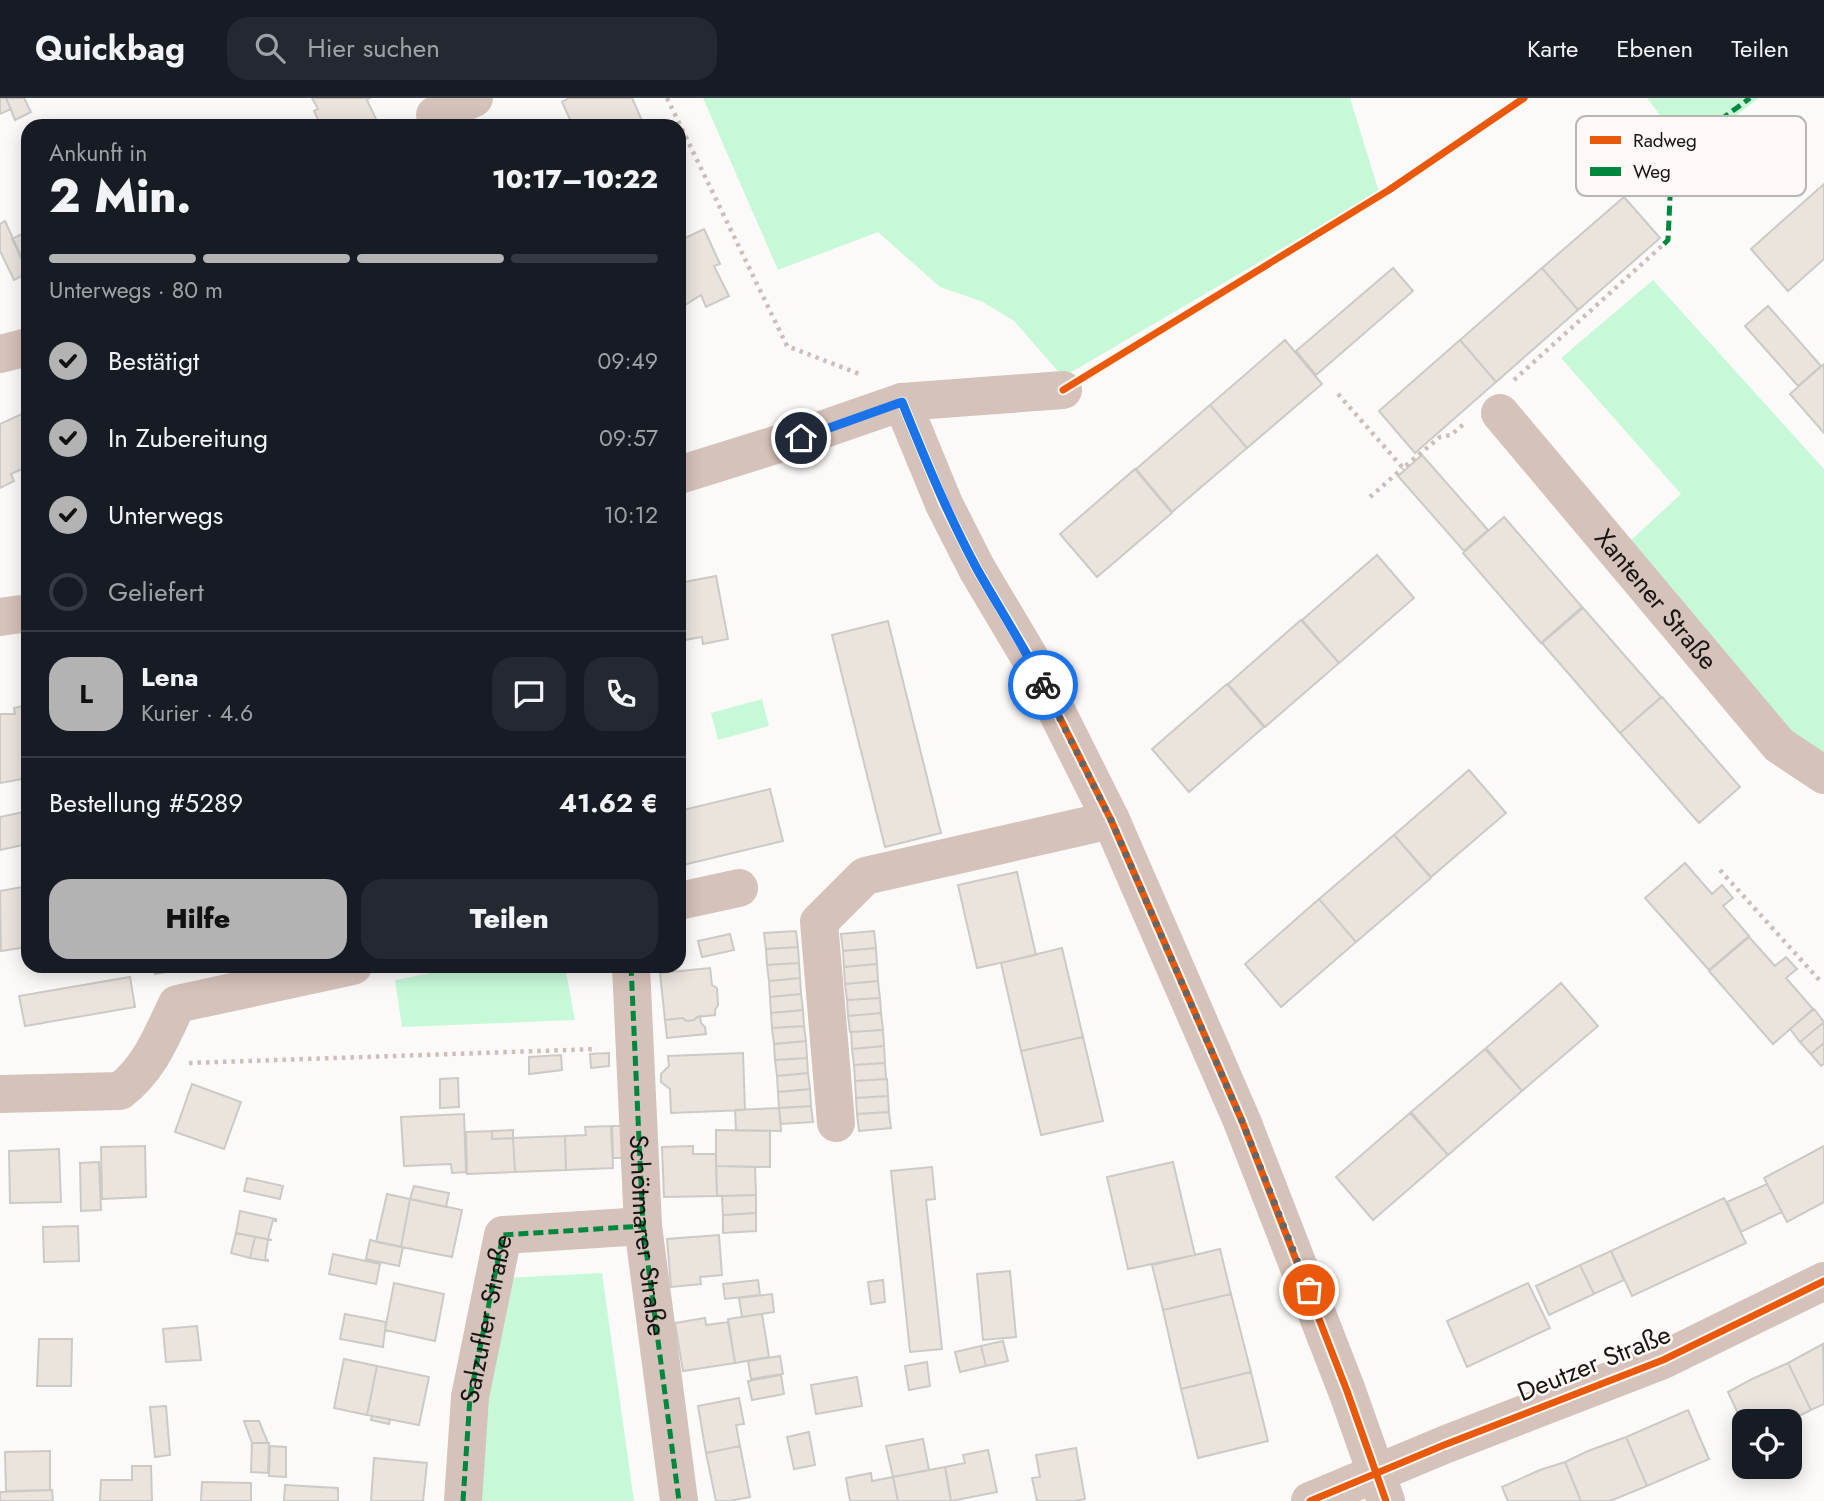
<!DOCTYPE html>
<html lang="de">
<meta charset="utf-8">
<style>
:root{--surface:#171b24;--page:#242831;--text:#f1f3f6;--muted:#9ea1a6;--line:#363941;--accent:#b3b3b4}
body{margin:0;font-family:Jost,sans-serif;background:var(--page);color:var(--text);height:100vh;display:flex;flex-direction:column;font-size:26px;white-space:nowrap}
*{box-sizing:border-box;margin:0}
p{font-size:23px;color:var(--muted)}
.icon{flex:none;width:38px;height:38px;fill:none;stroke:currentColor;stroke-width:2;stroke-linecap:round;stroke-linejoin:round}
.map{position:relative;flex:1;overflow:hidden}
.side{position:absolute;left:21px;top:21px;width:665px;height:854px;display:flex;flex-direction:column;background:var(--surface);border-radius:21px;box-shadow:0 4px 18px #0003}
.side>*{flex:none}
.fabs{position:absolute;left:1732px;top:1311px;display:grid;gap:14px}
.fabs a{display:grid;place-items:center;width:70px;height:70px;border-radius:14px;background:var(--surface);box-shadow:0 4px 18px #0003;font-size:35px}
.pin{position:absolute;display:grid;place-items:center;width:60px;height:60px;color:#fff;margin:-30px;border:4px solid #fff;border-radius:50%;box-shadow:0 2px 7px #0007}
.courier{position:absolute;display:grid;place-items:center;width:70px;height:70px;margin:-35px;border:5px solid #1a73e8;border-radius:50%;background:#fff;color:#222;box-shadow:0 2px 9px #0007}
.head em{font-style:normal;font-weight:800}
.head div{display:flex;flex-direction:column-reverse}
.head{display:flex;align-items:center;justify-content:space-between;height:119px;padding:0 28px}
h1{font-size:46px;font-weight:800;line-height:52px}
.bar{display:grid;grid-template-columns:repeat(4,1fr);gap:10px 7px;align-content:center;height:84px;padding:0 28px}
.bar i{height:9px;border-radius:5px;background:var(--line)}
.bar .on{background:var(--accent)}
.bar p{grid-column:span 4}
.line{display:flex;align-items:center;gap:18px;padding:0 28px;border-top:2px solid var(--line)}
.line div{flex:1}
.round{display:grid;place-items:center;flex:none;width:74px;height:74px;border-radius:21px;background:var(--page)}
ol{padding:0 28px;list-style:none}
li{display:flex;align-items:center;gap:21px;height:77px}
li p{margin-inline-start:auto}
li .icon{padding:7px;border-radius:50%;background:var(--accent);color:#111;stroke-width:4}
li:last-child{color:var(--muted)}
li i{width:38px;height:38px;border:4px solid var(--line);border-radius:50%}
.primary-button{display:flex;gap:14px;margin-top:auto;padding:14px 28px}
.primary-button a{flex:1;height:80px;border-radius:21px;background:var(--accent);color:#111;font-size:28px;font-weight:800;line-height:80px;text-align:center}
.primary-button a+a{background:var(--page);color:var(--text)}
header{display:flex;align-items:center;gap:42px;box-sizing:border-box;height:98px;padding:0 35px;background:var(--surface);border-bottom:2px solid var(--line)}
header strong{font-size:33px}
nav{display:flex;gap:38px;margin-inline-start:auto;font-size:24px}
.search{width:490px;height:63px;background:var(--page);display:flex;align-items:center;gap:18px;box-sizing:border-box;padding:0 24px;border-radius:21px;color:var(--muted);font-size:26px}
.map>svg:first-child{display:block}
</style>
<header>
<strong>Quickbag</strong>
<div class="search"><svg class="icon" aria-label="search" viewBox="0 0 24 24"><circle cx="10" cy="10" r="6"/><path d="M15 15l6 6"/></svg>Hier suchen</div>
<nav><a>Karte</a><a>Ebenen</a><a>Teilen</a></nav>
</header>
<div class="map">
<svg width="1824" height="1403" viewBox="0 0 1824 1403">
<rect width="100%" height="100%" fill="#fcfaf8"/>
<!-- green -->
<path fill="#c7f9d8" d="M 703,0 L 1350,0 L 1379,94 L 1063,279 L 1014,223 L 983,204 L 940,189 L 878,134 L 778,172 Z
M 1647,0 L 1759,0 L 1688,54 Z
M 1653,182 L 1824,371 L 1824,677 L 1617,455 L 1681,396 L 1561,260 Z
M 762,601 L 769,628 L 718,642 L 711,615 Z
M 467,868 L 565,868 L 575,922 L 402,929 L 395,882 Z
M 602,1175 L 634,1403 L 479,1403 L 485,1292 L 505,1180 Z"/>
<!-- building -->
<path fill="#eae4dd" stroke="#cccac7" stroke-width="2" d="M 0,0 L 6,0 L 11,11 L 0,16 Z
M 6,0 L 24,0 L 31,14 L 15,22 Z
M 312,0 L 370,0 L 367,2 L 377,23 L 368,28 L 321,28 L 314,13 L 318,11 Z
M 569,0 L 632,0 L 644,27 L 653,22 L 656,28 L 573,28 L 562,4 Z
M 1824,86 L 1824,161 L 1788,193 L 1751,151 Z
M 1624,99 L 1660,140 L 1578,212 L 1542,170 Z
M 5,123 L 28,174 L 28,175 L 14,182 L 0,153 L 0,126 Z
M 704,131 L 720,166 L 714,168 L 729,198 L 706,209 L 701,197 L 685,207 L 679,195 L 679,143 Z
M 28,133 L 28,174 L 12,141 Z
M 1393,170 L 1413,193 L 1316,277 L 1296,253 Z
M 1542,170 L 1578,212 L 1496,284 L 1460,242 Z
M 1768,208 L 1821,268 L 1798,288 L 1745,228 Z
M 1285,242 L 1322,286 L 1247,350 L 1210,307 Z
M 1460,242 L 1496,284 L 1415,355 L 1379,313 Z
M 1824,266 L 1824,335 L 1790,296 Z
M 1210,307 L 1247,350 L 1172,414 L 1136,371 Z
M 28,313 L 28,368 L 11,376 L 14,383 L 0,390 L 0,326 Z
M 1422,357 L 1488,432 L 1464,453 L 1398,378 Z
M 1135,371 L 1172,415 L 1097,479 L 1060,436 Z
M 1504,419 L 1582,509 L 1541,545 L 1463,455 Z
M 1377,457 L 1414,500 L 1339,565 L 1302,522 Z
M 716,478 L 728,541 L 703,546 L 702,539 L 679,543 L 679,485 Z
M 1583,510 L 1661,599 L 1620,635 L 1542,545 Z
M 1301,522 L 1339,565 L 1265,629 L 1228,586 Z
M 888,523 L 941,735 L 885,749 L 832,537 Z
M 1227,586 L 1264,629 L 1189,694 L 1152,651 Z
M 1662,599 L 1740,689 L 1699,725 L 1620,635 Z
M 28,607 L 28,680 L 0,685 L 0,616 L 15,616 L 14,610 Z
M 1469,672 L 1506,715 L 1431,779 L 1394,737 Z
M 770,691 L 783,743 L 679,768 L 679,713 Z
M 28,713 L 28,746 L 0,752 L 0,719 Z
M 1394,737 L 1431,780 L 1356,844 L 1319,801 Z
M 1685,765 L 1712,796 L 1722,787 L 1733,800 L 1723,808 L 1749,838 L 1709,872 L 1645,800 Z
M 1017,774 L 1036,857 L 977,870 L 958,787 Z
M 28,788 L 28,849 L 1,853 L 0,793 Z
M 1319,801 L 1356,844 L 1281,909 L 1245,866 Z
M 796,833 L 798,849 L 766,851 L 764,835 Z
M 874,833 L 876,850 L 843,853 L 841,836 Z
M 730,836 L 734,852 L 702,859 L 698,843 Z
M 1749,839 L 1775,868 L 1786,859 L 1797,871 L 1786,880 L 1813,911 L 1773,946 L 1709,873 Z
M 798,849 L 799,865 L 767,867 L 766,851 Z
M 876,850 L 877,866 L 844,869 L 843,853 Z
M 1062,850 L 1083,939 L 1021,953 L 1001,865 Z
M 799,865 L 800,880 L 769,883 L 767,867 Z
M 877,866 L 878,883 L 845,886 L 844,869 Z
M 153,868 L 195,868 L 155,876 Z
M 710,870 L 712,887 L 717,890 L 718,907 L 715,912 L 715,917 L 697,919 L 694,922 L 686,923 L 683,920 L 665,922 L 660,875 Z
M 130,879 L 135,909 L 25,928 L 19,898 Z
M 800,880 L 801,896 L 770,899 L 769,883 Z
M 878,883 L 880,900 L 847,902 L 845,886 Z
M 1561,885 L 1598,928 L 1522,993 L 1486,950 Z
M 801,896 L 803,912 L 771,915 L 770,899 Z
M 880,900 L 881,915 L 848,918 L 847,902 Z
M 1814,911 L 1824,924 L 1800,944 L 1790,931 Z
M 803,912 L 804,928 L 772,930 L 771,915 Z
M 881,915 L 883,932 L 850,934 L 848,918 Z
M 700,918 L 701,925 L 705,929 L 706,936 L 667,940 L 665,922 L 683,920 L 686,923 L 694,922 L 697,919 Z
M 1824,924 L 1824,945 L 1811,956 L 1800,944 Z
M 804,928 L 806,943 L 774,946 L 772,930 Z
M 883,932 L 884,948 L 852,951 L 851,934 Z
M 1083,939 L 1103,1023 L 1041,1037 L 1021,953 Z
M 806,943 L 807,960 L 775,962 L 774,946 Z
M 1824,945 L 1824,966 L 1821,968 L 1811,956 Z
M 884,948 L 885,965 L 854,967 L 852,951 Z
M 1485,951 L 1522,993 L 1448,1057 L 1411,1014 Z
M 609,955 L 609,968 L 591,970 L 590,956 Z
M 743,955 L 745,1012 L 671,1015 L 670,991 L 661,984 L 661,976 L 669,968 L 668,958 Z
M 561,957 L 562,972 L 529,976 L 529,959 Z
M 807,960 L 808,975 L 777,978 L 775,962 Z
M 885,965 L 886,981 L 855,983 L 854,967 Z
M 808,975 L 810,991 L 778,994 L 777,978 Z
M 458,980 L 459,1009 L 440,1010 L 440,981 Z
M 887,981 L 888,998 L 856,1000 L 855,983 Z
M 192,986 L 241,1004 L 224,1051 L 175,1034 Z
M 810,991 L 811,1008 L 779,1010 L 778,994 Z
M 888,998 L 889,1014 L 857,1016 L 856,1000 Z
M 811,1008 L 813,1024 L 781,1026 L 779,1010 Z
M 779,1010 L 781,1033 L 736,1032 L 735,1012 Z
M 889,1014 L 891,1030 L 859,1033 L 857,1016 Z
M 1410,1015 L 1448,1057 L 1373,1122 L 1336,1079 Z
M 464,1016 L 466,1074 L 452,1075 L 451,1066 L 404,1068 L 401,1019 Z
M 611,1028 L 613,1070 L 566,1072 L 565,1038 L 586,1037 L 585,1029 Z
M 612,1028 L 627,1028 L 629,1060 L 613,1060 Z
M 513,1032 L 513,1040 L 492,1041 L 492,1033 Z
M 716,1032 L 770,1033 L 770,1069 L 716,1068 Z
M 492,1033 L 492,1041 L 513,1040 L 515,1074 L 467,1076 L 466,1034 Z
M 565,1038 L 566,1072 L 515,1074 L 513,1040 Z
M 145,1048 L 146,1099 L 102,1101 L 101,1049 Z
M 693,1048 L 693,1056 L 716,1056 L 717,1098 L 664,1099 L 662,1049 Z
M 1824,1048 L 1824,1104 L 1787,1124 L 1764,1080 Z
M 59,1051 L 61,1104 L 10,1105 L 9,1053 Z
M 99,1064 L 101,1112 L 81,1113 L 80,1065 Z
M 1173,1064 L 1195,1157 L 1128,1171 L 1107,1079 Z
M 716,1068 L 755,1069 L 756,1097 L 717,1098 Z
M 932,1069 L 935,1101 L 926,1102 L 942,1251 L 910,1254 L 891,1073 Z
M 247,1080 L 283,1088 L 280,1101 L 244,1093 Z
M 1767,1086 L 1782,1114 L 1741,1134 L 1727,1104 Z
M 414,1088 L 449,1095 L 446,1109 L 410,1101 Z
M 387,1096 L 410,1101 L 401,1149 L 376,1144 Z
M 756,1097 L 756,1115 L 723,1117 L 722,1098 Z
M 1724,1100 L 1746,1145 L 1632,1198 L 1611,1153 Z
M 410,1101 L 462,1112 L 452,1159 L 401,1149 Z
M 240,1113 L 276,1121 L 276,1123 L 273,1122 L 268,1141 L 272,1142 L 236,1135 Z
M 756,1115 L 756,1133 L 723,1135 L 723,1117 Z
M 78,1128 L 79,1163 L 44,1164 L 43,1129 Z
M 236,1135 L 255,1139 L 250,1160 L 231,1155 Z
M 719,1137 L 722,1177 L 700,1179 L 701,1186 L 671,1189 L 667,1141 Z
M 255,1139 L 272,1142 L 268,1142 L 265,1161 L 268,1162 L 268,1163 L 250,1160 Z
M 370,1142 L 403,1149 L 399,1168 L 366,1161 Z
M 1220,1151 L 1231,1196 L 1163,1212 L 1152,1167 Z
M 1611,1153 L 1624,1182 L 1594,1196 L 1580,1167 Z
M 333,1156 L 380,1166 L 376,1186 L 329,1176 Z
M 1580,1167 L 1594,1196 L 1549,1217 L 1536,1188 Z
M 1010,1173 L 1016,1239 L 983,1242 L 977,1176 Z
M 758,1182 L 760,1197 L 725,1201 L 723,1186 Z
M 883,1182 L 885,1204 L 871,1206 L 868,1184 Z
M 394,1185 L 444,1196 L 435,1243 L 385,1232 Z
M 1528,1185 L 1550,1230 L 1467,1269 L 1447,1223 Z
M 772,1196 L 774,1214 L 742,1219 L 739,1200 Z
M 1231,1196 L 1251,1274 L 1181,1291 L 1163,1212 Z
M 345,1216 L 386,1224 L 383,1249 L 340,1241 Z
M 762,1216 L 769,1259 L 735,1265 L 728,1221 Z
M 705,1220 L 706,1227 L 728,1224 L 735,1265 L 683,1273 L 675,1225 Z
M 197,1228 L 201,1262 L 166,1264 L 163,1231 Z
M 39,1241 L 72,1241 L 71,1288 L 37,1288 Z
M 1003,1243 L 1008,1263 L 986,1268 L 981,1248 Z
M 1823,1246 L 1824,1306 L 1811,1312 L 1788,1265 Z
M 981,1248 L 986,1268 L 960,1274 L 955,1254 Z
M 780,1258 L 783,1276 L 751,1281 L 748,1263 Z
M 344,1261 L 377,1268 L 367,1317 L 334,1310 Z
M 927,1264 L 930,1288 L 909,1292 L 905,1268 Z
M 1788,1265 L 1811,1312 L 1789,1323 L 1745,1323 L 1745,1331 L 1728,1294 L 1752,1281 Z
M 377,1268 L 429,1279 L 419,1327 L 367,1317 Z
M 1251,1274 L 1268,1343 L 1198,1360 L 1181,1291 Z
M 781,1277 L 784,1296 L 752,1302 L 748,1283 Z
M 857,1279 L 862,1308 L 816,1316 L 811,1287 Z
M 739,1300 L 744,1326 L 736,1327 L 740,1348 L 706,1355 L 698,1308 Z
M 166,1308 L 170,1357 L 155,1359 L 150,1309 Z
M 1688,1312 L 1709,1361 L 1647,1388 L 1626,1339 Z
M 372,1318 L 390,1321 L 389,1326 L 371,1322 Z
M 244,1323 L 259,1323 L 268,1345 L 252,1345 Z
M 809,1334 L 815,1367 L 794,1371 L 787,1339 Z
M 1626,1339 L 1647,1388 L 1610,1403 L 1581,1403 L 1565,1364 L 1588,1353 Z
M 923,1341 L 929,1372 L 893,1379 L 886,1348 Z
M 252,1345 L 269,1345 L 268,1375 L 251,1374 Z
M 270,1348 L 286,1349 L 286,1379 L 269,1378 Z
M 740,1348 L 750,1399 L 729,1403 L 716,1403 L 706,1355 Z
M 1076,1350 L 1085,1401 L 1074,1403 L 1037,1403 L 1032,1380 L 1040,1379 L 1036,1357 Z
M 988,1352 L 997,1394 L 951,1403 L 945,1369 L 965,1365 L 963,1357 Z
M 50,1353 L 50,1392 L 6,1393 L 5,1354 Z
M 374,1360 L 427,1365 L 423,1403 L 371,1403 Z
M 1565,1364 L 1581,1403 L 1508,1403 L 1502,1389 L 1540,1372 Z
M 132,1368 L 151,1368 L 152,1403 L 100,1403 L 101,1382 L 132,1382 Z
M 945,1369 L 951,1403 L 898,1403 L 893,1379 Z
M 871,1375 L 872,1383 L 893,1379 L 898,1403 L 850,1403 L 846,1380 Z
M 202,1384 L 251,1385 L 251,1403 L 201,1403 Z
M 285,1387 L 338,1390 L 338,1403 L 284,1403 Z
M 52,1392 L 53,1403 L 0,1403 L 0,1394 Z"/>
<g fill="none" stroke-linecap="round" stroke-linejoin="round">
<!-- path -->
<path stroke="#ccbfba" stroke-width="4.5" stroke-dasharray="3.5 5" stroke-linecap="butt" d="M 667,0 L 787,248 L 862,277
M 1514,282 L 1664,146
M 1338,296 L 1403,370 L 1440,339 L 1451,337 L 1465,325
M 1370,399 L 1403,370
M 1720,772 L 1822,885
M 189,965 L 597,951"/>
<!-- minor -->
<g stroke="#d5c2ba" stroke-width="38">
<path d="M 435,17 L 474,0"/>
<path d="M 0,256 L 28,249"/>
<path d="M 902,304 L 944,406 L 977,471 L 1030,560 L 1111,722 L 1242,1023 L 1347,1293 L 1386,1403"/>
<path id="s1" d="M 1500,315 L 1779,647 L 1824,677"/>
<path d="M 679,377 L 801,339 L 902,304 L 1063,292"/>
<path d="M 0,519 L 28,515"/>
<path d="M 679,803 L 739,790"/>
<path d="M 631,868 L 643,1128 L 679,1403"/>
<path d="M 0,996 L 120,993 C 150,970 161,939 177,906 L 353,868"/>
<path d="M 836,1025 L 819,824 L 865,778 L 1111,722"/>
<path d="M 463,1403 L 470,1299 L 503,1137 L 643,1128"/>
<path d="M 1310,1403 L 1444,1347 L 1663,1262 L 1824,1183"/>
</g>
<!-- quiet -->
<g stroke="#00873e" stroke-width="5" stroke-dasharray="10 5" stroke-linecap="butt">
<path d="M 1664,146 L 1668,142 L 1672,58 L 1750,0"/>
<path id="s2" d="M 631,868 L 643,1128 L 679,1403"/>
<path id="s3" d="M 463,1403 L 470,1299 L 503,1137 L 643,1128"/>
</g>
<!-- cycleway casing -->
<g stroke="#fef9f6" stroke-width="11">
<path id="cycleway" d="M 1063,292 L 1389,92 L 1524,0
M 902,304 L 944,406 L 977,471 L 1030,560 L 1111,722 L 1242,1023 L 1347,1293 L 1386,1403
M 1310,1403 L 1444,1347 L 1663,1262 L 1824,1183"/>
</g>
<!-- cycleway -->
<use href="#cycleway" stroke="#e8590c" stroke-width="7"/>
</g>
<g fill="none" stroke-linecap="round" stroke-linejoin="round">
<!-- done -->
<path stroke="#686563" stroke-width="7" stroke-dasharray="0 12.6" d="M 1043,587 L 1111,722 L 1242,1023 L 1309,1192"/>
<!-- route -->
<path stroke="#1a73e8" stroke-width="9" d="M 801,340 L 902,304 C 925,361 948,417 977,471 C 999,510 1023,547 1043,587"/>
</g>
<g text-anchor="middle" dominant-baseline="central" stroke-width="5" stroke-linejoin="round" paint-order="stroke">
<!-- street labels -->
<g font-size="26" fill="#191513" stroke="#fef9f6">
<text stroke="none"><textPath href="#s1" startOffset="243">Xantener Straße</textPath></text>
<text stroke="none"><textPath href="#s2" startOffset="270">Schötmarer Straße</textPath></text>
<text stroke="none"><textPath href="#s3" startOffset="184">Salzufler Straße</textPath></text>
<text transform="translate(1594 1265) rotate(-22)">Deutzer Straße</text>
</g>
</g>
<!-- legend -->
<rect x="1576" y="18" width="230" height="80" rx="10" fill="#fef9f6" stroke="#b9b5b2" stroke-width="2"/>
<rect x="1590" y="38" width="31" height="8" fill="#e8590c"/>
<rect x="1590" y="69" width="31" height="9" fill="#00873e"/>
<g font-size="19" fill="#191513">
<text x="1633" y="49">Radweg</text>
<text x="1633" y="80">Weg</text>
</g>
</svg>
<div class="fabs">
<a><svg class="icon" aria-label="locate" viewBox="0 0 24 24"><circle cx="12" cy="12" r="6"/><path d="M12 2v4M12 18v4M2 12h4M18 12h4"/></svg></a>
</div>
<div class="pin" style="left:1309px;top:1192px;background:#ea580c"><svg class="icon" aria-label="bag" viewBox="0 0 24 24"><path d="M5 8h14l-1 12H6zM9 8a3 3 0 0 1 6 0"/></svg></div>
<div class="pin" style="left:801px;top:340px;background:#1f2937"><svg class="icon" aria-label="home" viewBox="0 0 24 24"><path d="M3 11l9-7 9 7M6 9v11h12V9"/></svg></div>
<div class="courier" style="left:1043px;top:587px"><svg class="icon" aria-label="bike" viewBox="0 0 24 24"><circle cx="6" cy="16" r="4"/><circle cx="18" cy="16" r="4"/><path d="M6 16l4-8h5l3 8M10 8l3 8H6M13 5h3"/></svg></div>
<section class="side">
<div class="head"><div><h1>2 Min.</h1><p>Ankunft in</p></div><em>10:17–10:22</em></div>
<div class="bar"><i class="on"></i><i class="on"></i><i class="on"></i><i></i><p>Unterwegs · 80 m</p></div>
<ol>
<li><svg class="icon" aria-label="check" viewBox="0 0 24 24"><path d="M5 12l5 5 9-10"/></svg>Bestätigt<p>09:49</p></li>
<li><svg class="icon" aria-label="check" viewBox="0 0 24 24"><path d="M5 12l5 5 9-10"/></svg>In Zubereitung<p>09:57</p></li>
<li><svg class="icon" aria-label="check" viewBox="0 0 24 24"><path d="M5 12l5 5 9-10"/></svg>Unterwegs<p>10:12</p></li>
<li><i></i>Geliefert</li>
</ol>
<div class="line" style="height:126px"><b class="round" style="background:var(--accent);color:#111">L</b><div><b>Lena</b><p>Kurier · 4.6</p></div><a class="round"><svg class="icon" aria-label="chat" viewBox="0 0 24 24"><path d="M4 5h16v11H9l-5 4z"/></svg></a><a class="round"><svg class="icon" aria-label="phone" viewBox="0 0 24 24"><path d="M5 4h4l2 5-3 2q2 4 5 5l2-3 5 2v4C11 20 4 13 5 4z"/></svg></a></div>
<div class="line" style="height:91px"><div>Bestellung #5289</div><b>41.62 €</b></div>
<div class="primary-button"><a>Hilfe</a><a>Teilen</a></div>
</section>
</div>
